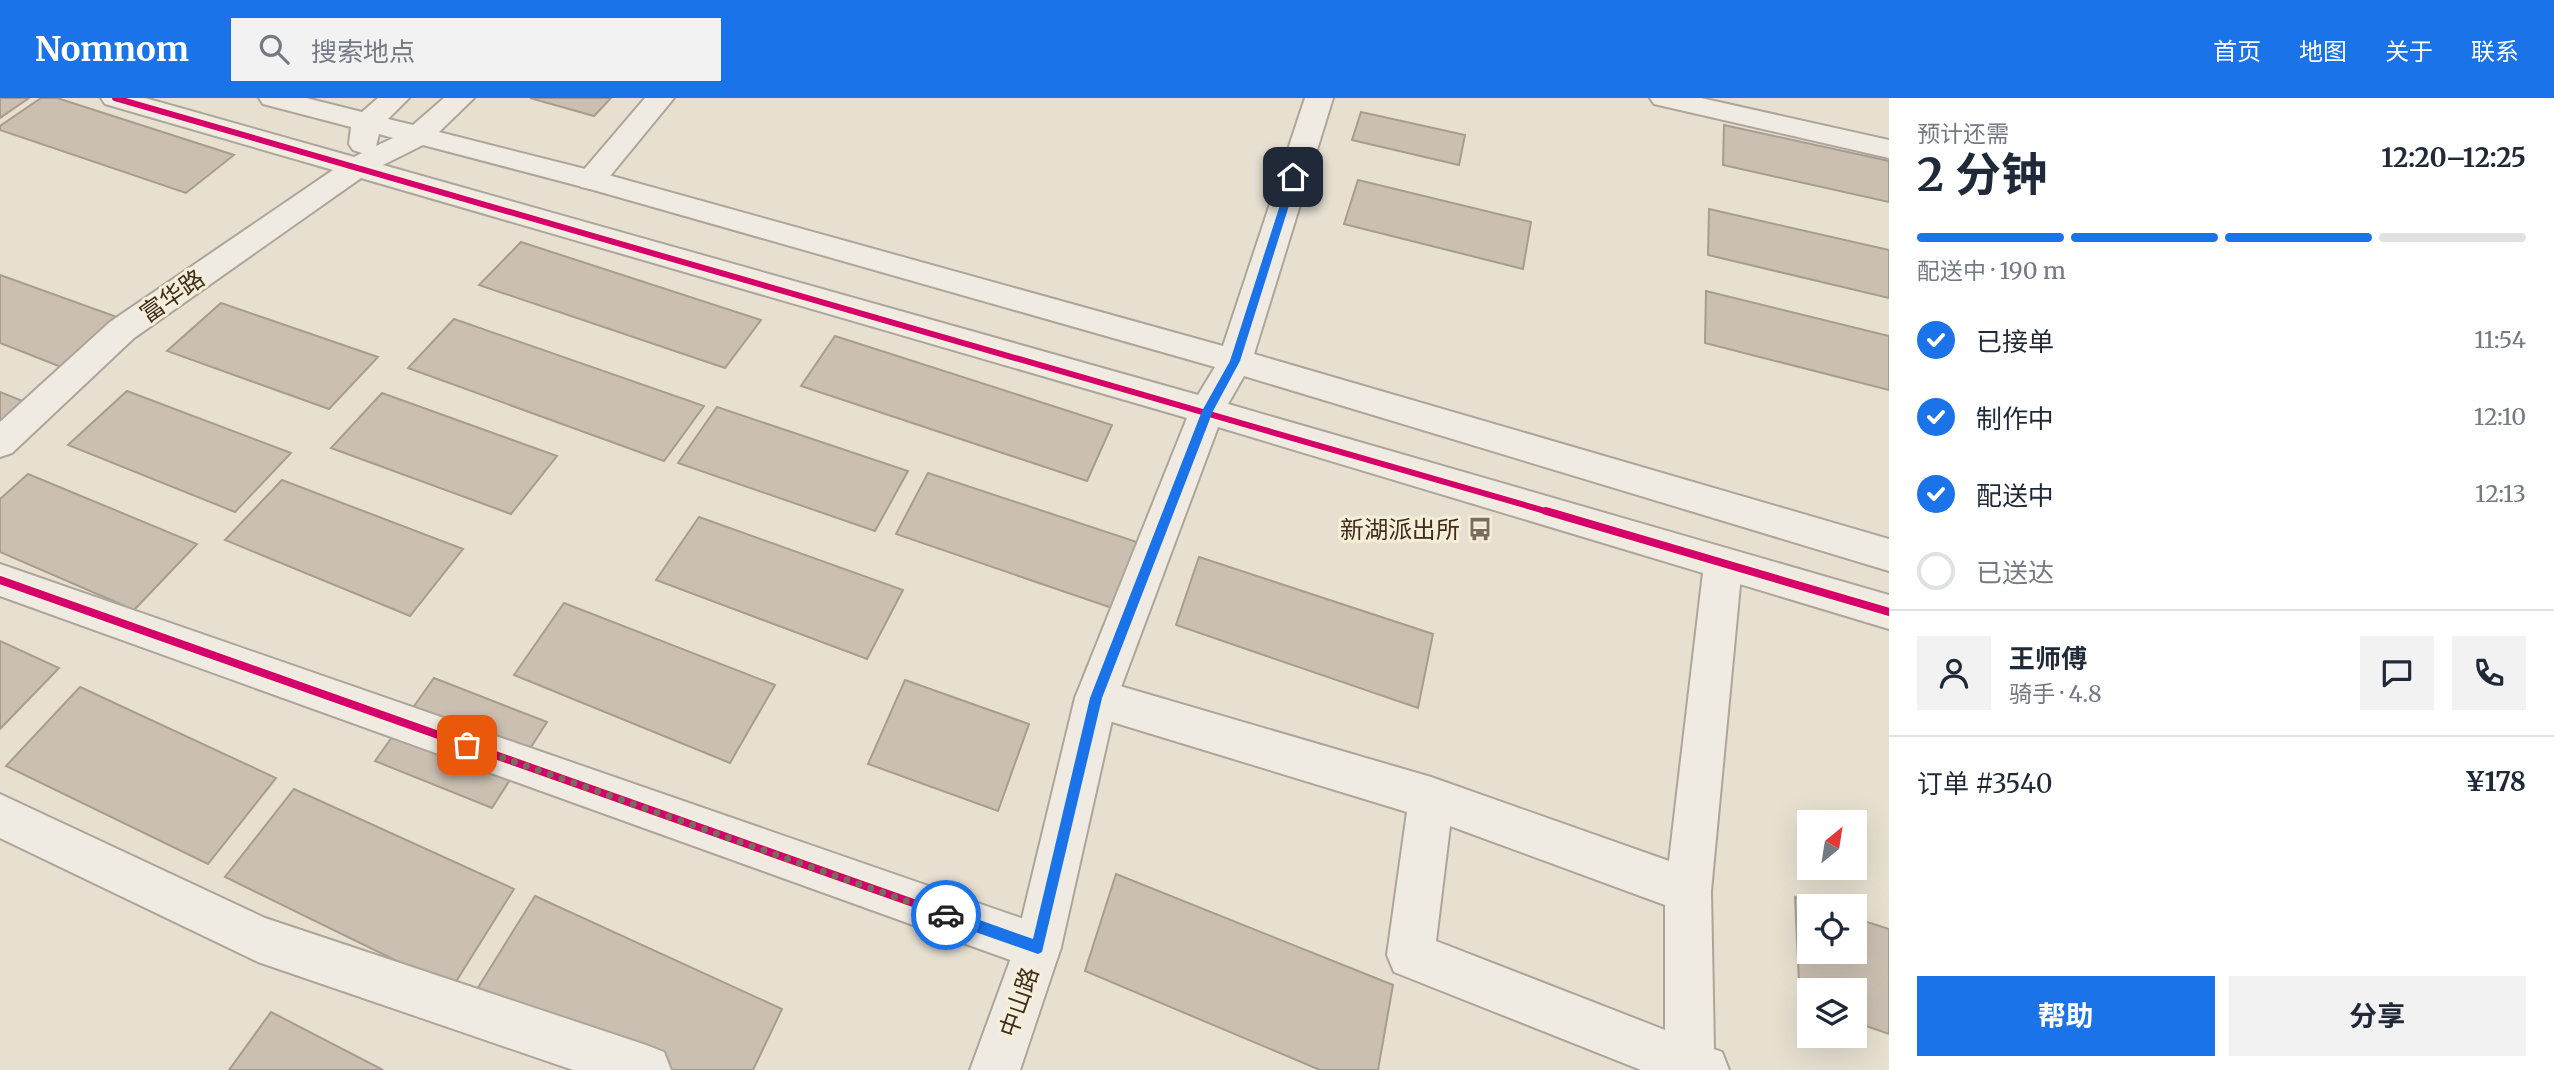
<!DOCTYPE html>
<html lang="zh">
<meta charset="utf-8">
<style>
:root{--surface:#fff;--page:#f2f2f3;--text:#1f2937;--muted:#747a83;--line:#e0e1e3;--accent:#1a73e8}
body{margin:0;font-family:Merriweather,"Noto Sans SC",serif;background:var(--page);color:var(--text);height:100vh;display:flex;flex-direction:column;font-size:26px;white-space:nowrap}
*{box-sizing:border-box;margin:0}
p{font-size:23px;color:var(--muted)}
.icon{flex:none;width:38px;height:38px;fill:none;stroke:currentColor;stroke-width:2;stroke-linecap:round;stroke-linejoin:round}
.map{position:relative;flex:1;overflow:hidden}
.details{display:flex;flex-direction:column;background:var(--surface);width:665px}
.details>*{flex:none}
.needle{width:46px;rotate:30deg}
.buttons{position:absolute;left:1797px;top:712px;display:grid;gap:14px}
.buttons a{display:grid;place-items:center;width:70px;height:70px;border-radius:0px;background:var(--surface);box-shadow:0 7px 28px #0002;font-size:35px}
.pin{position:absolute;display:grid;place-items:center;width:60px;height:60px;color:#fff;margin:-30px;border-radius:14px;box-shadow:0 4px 10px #0006}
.courier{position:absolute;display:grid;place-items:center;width:70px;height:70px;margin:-35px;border:5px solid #1a73e8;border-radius:50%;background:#fff;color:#222;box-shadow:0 2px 9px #0007}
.head em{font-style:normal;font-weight:700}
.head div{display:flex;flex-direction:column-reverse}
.head{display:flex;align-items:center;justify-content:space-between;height:119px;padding:0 28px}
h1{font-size:46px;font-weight:700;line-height:52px}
.bar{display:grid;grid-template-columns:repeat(4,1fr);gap:10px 7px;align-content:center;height:84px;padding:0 28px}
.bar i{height:9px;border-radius:5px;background:var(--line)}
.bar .current{background:var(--accent)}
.bar p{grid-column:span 4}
.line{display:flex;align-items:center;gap:18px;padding:0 28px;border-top:2px solid var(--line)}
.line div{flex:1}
.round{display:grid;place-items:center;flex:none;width:74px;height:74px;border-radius:0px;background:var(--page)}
ol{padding:0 28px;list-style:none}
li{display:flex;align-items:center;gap:21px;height:77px}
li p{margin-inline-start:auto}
li .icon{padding:7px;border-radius:50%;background:var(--accent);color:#fff;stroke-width:4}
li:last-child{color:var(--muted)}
li i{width:38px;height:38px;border:4px solid var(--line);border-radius:50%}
.button{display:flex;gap:14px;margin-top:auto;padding:14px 28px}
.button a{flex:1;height:80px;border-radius:0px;background:var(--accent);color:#fff;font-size:28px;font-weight:700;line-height:80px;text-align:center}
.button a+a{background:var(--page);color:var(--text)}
header{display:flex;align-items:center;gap:42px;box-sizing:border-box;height:98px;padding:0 35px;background:var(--accent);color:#fff}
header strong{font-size:33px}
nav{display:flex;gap:38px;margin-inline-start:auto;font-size:24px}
.search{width:490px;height:63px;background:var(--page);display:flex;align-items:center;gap:18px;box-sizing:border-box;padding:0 24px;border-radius:0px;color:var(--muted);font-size:26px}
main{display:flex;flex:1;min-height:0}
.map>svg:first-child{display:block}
</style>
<header>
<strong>Nomnom</strong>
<div class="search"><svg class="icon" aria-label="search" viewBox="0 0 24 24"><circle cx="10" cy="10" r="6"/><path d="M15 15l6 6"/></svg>搜索地点</div>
<nav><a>首页</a><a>地图</a><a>关于</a><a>联系</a></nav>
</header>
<main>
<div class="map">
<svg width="1889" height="972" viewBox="0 0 1889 972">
<rect width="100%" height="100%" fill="#e7e0d1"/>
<!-- building -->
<path fill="#cbbfb2" stroke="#a89c90" stroke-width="2" d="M 0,0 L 29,0 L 0,20 Z
M 41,0 L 57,0 L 234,57 L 186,95 L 0,32 L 0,28 Z
M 530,0 L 611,0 L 594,18 Z
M 1361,14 L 1465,37 L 1459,67 L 1352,42 Z
M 1724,27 L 1889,63 L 1889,104 L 1723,67 Z
M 1358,82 L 1531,124 L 1523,171 L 1344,126 Z
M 1709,111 L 1889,152 L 1889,200 L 1708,157 Z
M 521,144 L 761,222 L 725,270 L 479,187 Z
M 0,177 L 131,224 L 74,274 L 0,245 Z
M 1706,193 L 1889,238 L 1889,292 L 1705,245 Z
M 221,205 L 378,259 L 329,311 L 167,253 Z
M 454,221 L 704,308 L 664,363 L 408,270 Z
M 835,238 L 1112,327 L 1087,383 L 801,288 Z
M 127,293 L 291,355 L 235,414 L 68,347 Z
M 0,294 L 35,308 L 0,338 Z
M 382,295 L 557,358 L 511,416 L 331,350 Z
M 717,309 L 908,373 L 875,433 L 678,365 Z
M 928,375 L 1137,444 L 1112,510 L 896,436 Z
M 28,376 L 197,446 L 134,512 L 0,454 L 0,401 Z
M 282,382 L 463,451 L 410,518 L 225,442 Z
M 699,419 L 903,492 L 867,561 L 656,482 Z
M 1199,459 L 1433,536 L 1418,610 L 1176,527 Z
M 564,505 L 775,587 L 730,665 L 514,577 Z
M 0,543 L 59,570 L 0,631 Z
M 434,580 L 547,624 L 492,710 L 375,663 Z
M 905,582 L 1029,626 L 998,713 L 868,666 Z
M 80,589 L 276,680 L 208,766 L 6,668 Z
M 294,691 L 514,791 L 452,890 L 225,779 Z
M 1116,776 L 1393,887 L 1378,972 L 1320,972 L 1085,873 Z
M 535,798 L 782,911 L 753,972 L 629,972 L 474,896 Z
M 1795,799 L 1822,808 L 1810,808 L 1810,854 L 1855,854 L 1855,820 L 1889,831 L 1889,936 L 1855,924 L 1855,892 L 1810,892 L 1810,908 L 1800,905 Z
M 271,914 L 383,972 L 229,972 Z"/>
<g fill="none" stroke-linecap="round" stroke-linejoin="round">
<!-- minor casing -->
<g stroke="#ada599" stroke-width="4">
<path id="minor" d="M 645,0 L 674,0 L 601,89 L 591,91 L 581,89 L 576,82 L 581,75 Z
M 1650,0 L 1701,0 L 1889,42 L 1889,60 L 1654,6 Z
M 1723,450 L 1736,455 L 1742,466 L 1711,793 L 1714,951 L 1722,954 L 1729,972 L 1641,972 L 1394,874 L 1387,857 L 1407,714 L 1096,619 L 1081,613 L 1075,600 L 1081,587 L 1096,581 L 1431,679 L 1669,763 L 1704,466 L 1710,455 ZM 1450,728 L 1665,807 L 1665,932 L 1436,843 Z
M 0,466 L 1038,826 L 1055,832 L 1061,849 L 1055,866 L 1038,872 L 0,498 Z
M 0,696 L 265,820 L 646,947 L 664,954 L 671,972 L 573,972 L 258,864 L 0,740 Z"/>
</g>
<!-- tertiary casing -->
<g stroke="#ada599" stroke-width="4">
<path id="tertiary" d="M 101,0 L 145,0 L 354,59 L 362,55 L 353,52 L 349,46 L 351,29 L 263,6 L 259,0 L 306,0 L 362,14 L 378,0 L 409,0 L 388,21 L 413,27 L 444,0 L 474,0 L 439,34 L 601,75 L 1223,248 L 1305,0 L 1333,0 L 1254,256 L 1889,441 L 1889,473 L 1244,278 L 1228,306 L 1889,497 L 1889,531 L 1218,329 L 1117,600 L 1061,849 L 1020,972 L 970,972 L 1015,849 L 1075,600 L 1187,320 L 361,80 L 134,240 L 12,355 L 0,359 L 0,324 L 110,224 L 333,72 L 105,6 ZM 379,36 L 393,40 L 376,48 ZM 423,47 L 583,89 L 1215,269 L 1198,297 L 383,67 Z"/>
</g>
<!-- minor -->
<use href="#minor" fill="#efebe3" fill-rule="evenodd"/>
<!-- tertiary -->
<use href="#tertiary" fill="#efebe3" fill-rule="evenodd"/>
<!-- cycleway-far1 casing -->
<g stroke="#f7eed8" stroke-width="10">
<path id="cycleway-far1" d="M 115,0 L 1552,415"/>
</g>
<!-- cycleway casing -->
<g stroke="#f7eed8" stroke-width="12">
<path id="cycleway" d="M 1546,413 L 1889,514
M 0,482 L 1038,849"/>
</g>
<!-- cycleway-far1 -->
<use href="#cycleway-far1" stroke="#d6006c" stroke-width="6"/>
<!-- cycleway -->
<use href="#cycleway" stroke="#d6006c" stroke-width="8"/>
</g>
<!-- route -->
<path fill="#1a73e8" d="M 1293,76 L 1298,79 L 1240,263 L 1213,313 L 1102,600 L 1042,854 L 1038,856 L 941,822 L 941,812 L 946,810 L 1033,841 L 1090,600 L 1202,313 L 1230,263 L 1289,79 Z"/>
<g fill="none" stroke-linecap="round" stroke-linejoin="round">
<!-- done -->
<path stroke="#786c5e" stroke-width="7" stroke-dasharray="0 12.6" d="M 467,647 L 946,817"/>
</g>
<!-- icons -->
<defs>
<g id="bus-bare" transform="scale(1.89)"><path d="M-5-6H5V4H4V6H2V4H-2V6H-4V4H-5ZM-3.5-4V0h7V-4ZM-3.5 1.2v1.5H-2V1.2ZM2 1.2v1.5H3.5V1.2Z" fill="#786c5e" stroke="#f7eed8" stroke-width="2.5" paint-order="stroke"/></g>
</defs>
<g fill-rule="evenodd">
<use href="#bus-bare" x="1480" y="431"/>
</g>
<g text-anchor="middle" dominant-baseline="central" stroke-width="6" stroke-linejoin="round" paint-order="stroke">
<!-- street labels -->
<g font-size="24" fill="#3d2e20" stroke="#f7eed8">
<text transform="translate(172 198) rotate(-35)">富华路</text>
<text transform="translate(1019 904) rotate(-71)">中山路</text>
</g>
<!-- poi labels -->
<g font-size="24" fill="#3d2e20" stroke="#f7eed8" text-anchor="end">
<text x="1460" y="431">新湖派出所</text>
</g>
</g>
</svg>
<div class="buttons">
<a><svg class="needle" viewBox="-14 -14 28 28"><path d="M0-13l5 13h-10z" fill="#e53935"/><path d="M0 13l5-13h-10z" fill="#747a83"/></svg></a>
<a><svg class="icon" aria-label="locate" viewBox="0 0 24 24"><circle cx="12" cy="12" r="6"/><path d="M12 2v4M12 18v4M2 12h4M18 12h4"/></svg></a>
<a><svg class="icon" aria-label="layers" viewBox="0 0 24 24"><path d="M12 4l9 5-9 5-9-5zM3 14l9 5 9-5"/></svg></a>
</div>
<div class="pin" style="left:467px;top:647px;background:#ea580c"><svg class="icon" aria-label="bag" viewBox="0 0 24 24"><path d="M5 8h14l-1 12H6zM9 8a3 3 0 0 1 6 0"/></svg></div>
<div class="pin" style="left:1293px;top:79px;background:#1f2937"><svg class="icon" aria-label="home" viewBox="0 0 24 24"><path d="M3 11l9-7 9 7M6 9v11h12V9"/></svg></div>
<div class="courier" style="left:946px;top:817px"><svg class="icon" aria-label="car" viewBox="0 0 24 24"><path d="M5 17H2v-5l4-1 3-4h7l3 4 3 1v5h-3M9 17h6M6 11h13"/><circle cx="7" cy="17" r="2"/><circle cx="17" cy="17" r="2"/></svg></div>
</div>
<section class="details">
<div class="head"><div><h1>2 分钟</h1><p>预计还需</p></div><em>12:20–12:25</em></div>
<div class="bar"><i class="current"></i><i class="current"></i><i class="current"></i><i></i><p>配送中 · 190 m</p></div>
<ol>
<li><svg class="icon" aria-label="check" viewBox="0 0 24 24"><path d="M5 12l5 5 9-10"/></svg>已接单<p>11:54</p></li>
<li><svg class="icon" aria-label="check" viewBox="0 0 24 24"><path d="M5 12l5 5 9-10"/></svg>制作中<p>12:10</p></li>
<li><svg class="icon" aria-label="check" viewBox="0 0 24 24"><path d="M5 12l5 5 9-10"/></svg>配送中<p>12:13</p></li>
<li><i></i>已送达</li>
</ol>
<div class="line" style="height:126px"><a class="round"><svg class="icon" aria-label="person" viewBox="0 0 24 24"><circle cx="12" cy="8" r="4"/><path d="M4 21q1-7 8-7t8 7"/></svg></a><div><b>王师傅</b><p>骑手 · 4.8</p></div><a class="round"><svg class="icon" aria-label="chat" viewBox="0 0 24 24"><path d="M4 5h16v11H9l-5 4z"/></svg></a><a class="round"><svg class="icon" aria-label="phone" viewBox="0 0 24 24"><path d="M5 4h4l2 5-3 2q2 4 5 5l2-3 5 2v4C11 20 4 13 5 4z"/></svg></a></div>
<div class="line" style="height:91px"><div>订单 #3540</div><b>¥178</b></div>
<div class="button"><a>帮助</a><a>分享</a></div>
</section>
</main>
